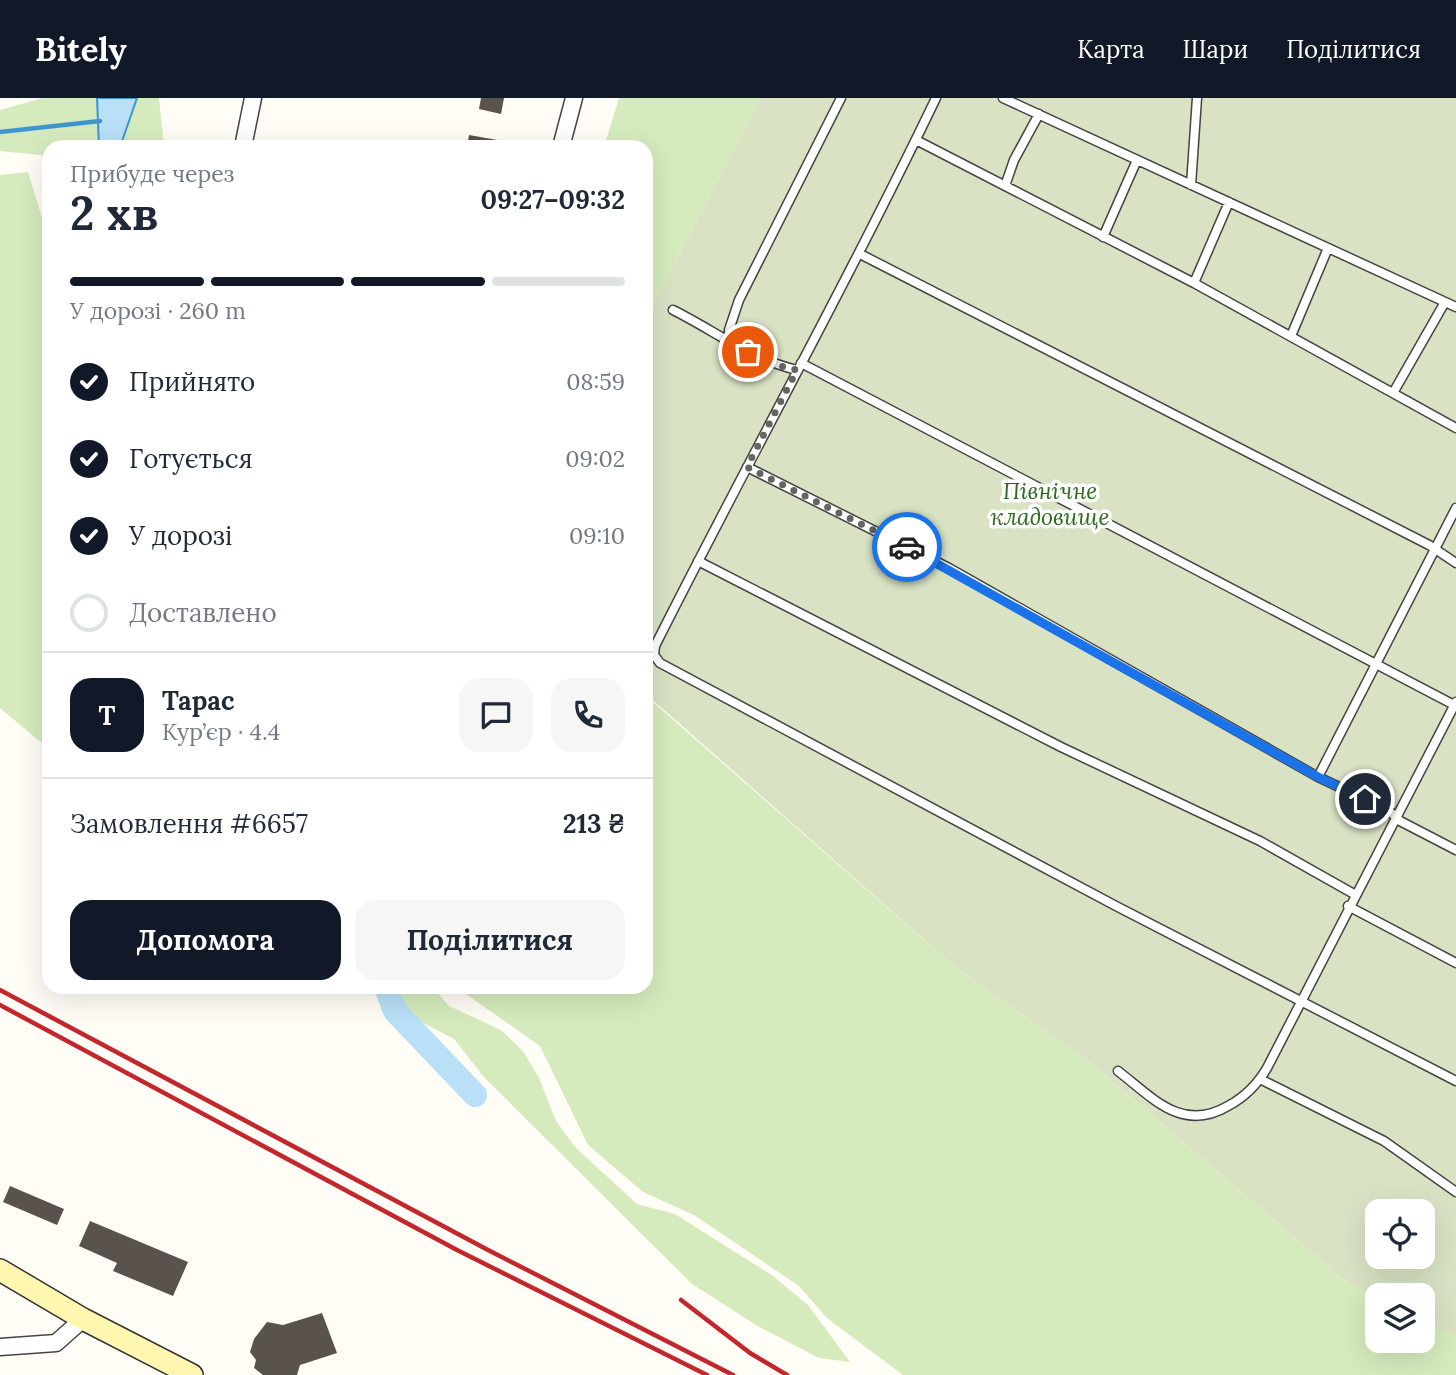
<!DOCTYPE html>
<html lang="uk">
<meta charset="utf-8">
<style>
:root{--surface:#fff;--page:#f6f6f7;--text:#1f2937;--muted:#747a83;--line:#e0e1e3;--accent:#111827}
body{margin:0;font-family:Lora,serif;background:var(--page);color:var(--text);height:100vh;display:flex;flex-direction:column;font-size:26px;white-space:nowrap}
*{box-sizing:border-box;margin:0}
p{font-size:23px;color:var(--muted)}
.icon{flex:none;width:38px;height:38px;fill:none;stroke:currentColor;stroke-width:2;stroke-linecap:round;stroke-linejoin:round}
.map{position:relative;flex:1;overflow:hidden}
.sheet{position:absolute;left:42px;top:42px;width:611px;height:854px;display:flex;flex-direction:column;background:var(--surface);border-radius:21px;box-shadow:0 7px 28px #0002}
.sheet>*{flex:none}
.controls{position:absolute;left:1365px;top:1101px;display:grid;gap:14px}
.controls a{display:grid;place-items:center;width:70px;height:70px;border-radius:14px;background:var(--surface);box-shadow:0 7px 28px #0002;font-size:35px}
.pin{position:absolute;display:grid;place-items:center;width:60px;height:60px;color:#fff;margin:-30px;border:4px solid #fff;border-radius:50%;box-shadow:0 2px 7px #0007}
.courier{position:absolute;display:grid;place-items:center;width:70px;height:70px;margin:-35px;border:5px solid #1a73e8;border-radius:50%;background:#fff;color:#222;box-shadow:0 2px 9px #0007}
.overview em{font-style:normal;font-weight:800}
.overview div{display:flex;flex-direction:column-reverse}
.overview{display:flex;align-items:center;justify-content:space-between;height:119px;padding:0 28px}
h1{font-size:46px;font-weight:800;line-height:52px}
.bar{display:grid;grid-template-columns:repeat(4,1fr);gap:10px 7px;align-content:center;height:84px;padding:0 28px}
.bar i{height:9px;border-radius:5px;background:var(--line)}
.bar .current{background:var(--accent)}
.bar p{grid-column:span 4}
.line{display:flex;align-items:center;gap:18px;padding:0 28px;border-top:2px solid var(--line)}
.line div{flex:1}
.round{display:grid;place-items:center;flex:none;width:74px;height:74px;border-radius:21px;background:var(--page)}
ol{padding:0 28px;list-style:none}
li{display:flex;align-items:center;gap:21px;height:77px}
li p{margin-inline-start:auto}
li .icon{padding:7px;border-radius:50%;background:var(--accent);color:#fff;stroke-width:4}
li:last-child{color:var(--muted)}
li i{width:38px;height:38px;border:4px solid var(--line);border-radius:50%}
.cta{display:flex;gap:14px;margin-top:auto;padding:14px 28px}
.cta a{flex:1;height:80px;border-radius:21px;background:var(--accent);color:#fff;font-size:28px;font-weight:800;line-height:80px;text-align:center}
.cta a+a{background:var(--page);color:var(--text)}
header{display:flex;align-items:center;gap:42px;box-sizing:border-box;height:98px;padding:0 35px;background:var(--accent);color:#fff}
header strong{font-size:33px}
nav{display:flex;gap:38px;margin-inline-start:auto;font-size:24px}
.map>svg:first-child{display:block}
</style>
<header>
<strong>Bitely</strong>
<nav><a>Карта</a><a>Шари</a><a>Поділитися</a></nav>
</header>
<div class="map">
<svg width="1456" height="1277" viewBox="0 0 1456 1277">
<rect width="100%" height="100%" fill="#fffdf5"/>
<!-- green -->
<path fill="#d5ebbd" d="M 43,0 L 159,0 L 164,49 L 49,49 L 49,66 L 41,57 L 0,53 L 0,12 Z
M 619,0 L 760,0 L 646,221 L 646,49 L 604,49 Z
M 28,74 L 49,143 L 49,651 L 0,610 L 0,77 Z
M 646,598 L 955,869 L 1091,965 L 1344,1182 L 1377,1199 L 1377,1242 L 1423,1242 L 1423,1222 L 1456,1239 L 1456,1277 L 903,1277 L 827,1220 L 799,1188 L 694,1117 L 643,1094 L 588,1047 L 540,948 L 456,889 L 646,889 Z
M 394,889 L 432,889 L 449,908 L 501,932 L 523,953 L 539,980 L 556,1023 L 576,1050 L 637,1106 L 675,1116 L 773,1178 L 808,1207 L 850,1264 L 819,1260 L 756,1227 L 692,1186 L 483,978 L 454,941 L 410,918 Z"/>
<!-- cemetery -->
<path fill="#d9e3c4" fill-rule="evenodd" d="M 760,0 L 1456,0 L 1456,1239 L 1423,1222 L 1423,1197 L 1377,1199 L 1344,1182 L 1091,965 L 955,869 L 646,596 L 646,221 ZM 1377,1113 L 1423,1113 L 1423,1158 L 1377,1158 Z"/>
<!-- water -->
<path fill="#b9e0f7" stroke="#3f96cf" stroke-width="2" d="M 97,0 L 137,0 L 120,49 L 99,49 Z"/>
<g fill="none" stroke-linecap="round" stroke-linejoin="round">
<!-- stream -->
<path stroke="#3f96cf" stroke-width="4.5" d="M 0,34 L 100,23"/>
<!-- river -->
<path stroke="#b9e0f7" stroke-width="24" d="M 386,889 L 395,913 L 475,997"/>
</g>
<!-- building -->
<path fill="#5a524d" d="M 481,0 L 504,0 L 501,16 L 479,11 Z
M 469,37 L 503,43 L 503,49 L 467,49 Z
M 10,1088 L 64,1111 L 57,1127 L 3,1104 Z
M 90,1123 L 188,1164 L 173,1198 L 113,1173 L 117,1165 L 79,1148 Z
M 322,1215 L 337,1255 L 300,1267 L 297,1277 L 263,1277 L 254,1270 L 256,1262 L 250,1254 L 254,1241 L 267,1224 L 283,1227 Z"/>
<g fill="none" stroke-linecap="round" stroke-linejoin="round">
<!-- lane casing -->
<g stroke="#444" stroke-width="11">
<path id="lane" d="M 936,0 C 847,185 747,365 655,548 L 654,557 L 660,565 L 1116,808 L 1456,983
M 1003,0 L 1456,209
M 916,42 L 1194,185 L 1456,330
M 1191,87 L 1197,0
M 1005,88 L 1014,62 L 1039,16
M 1103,139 L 1137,62
M 860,156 L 1429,447 L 1456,465
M 1194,185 L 1229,104
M 673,212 C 715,233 751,261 797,272
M 1291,238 L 1328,150
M 730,243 L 729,232 L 739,202 L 841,0
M 801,265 L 1456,608
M 1393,295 L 1445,204
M 747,369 L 949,470 L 1318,679 L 1388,712 L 1400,723 L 1456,752
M 698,463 L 1061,649 L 1260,743 L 1354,796
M 1318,679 L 1456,410
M 1348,808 L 1456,865
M 1118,973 C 1153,1000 1182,1035 1228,1008 C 1245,999 1257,987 1267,970 L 1456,604
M 1260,981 L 1384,1043 L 1456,1094"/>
</g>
<!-- street casing -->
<g stroke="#444" stroke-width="19">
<path id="street" d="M 243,49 L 253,0
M 561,49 L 574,0
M 0,1249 L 56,1245 L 83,1221"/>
</g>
<!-- secondary casing -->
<g stroke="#333" stroke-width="24">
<path id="secondary" d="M 0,1172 L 83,1221 L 192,1277"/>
</g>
<!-- lane -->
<use href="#lane" stroke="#fff" stroke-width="8"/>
<!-- street -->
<use href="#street" stroke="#fff" stroke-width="16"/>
<!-- secondary -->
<use href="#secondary" stroke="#fff6b0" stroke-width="21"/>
<!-- rail -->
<path stroke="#c4262e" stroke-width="4.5" d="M 0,892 L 488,1152 L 733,1277
M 0,907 L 457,1152 L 707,1277
M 681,1202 L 750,1255 L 787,1277"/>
</g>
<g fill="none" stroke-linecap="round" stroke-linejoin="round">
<!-- done -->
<path stroke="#646461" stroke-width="7" stroke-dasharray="0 12.6" d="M 748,254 L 765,264 L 797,272 L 747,369 L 907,449"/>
<!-- route -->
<path stroke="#1a73e8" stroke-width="9" d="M 907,449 L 1318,679 L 1365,701"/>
</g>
<g text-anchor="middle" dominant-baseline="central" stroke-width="7" stroke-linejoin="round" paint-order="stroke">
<!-- park labels -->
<g font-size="23" font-style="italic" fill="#2f6b1f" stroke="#fff">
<text x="1050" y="392">Північне<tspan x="1050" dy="26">кладовище</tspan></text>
</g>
</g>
</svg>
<div class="controls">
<a><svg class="icon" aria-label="locate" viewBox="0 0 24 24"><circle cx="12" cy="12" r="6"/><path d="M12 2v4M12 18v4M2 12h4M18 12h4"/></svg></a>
<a><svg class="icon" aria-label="layers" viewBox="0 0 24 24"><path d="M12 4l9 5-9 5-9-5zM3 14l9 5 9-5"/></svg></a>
</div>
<div class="pin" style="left:748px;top:254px;background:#ea580c"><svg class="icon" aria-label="bag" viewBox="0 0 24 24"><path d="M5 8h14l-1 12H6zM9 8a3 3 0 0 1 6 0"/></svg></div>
<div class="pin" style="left:1365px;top:701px;background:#1f2937"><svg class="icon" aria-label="home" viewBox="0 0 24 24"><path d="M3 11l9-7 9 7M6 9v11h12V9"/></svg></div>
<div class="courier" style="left:907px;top:449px"><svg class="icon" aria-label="car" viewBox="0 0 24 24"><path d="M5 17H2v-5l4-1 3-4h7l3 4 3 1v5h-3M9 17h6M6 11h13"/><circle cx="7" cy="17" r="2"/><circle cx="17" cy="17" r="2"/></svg></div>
<section class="sheet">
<div class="overview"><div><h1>2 хв</h1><p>Прибуде через</p></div><em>09:27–09:32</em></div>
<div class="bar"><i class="current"></i><i class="current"></i><i class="current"></i><i></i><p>У дорозі · 260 m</p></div>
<ol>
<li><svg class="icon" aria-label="check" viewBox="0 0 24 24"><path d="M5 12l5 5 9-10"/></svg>Прийнято<p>08:59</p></li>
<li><svg class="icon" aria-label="check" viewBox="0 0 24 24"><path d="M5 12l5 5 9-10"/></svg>Готується<p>09:02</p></li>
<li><svg class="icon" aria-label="check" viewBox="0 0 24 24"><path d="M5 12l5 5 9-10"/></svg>У дорозі<p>09:10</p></li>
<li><i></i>Доставлено</li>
</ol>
<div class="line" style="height:126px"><b class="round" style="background:var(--accent);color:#fff">Т</b><div><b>Тарас</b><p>Кур’єр · 4.4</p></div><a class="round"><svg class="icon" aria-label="chat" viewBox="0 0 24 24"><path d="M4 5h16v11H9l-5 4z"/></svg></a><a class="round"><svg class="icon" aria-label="phone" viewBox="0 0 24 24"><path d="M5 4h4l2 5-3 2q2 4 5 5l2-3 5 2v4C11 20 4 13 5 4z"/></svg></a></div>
<div class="line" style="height:91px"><div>Замовлення #6657</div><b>213 ₴</b></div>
<div class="cta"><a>Допомога</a><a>Поділитися</a></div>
</section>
</div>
